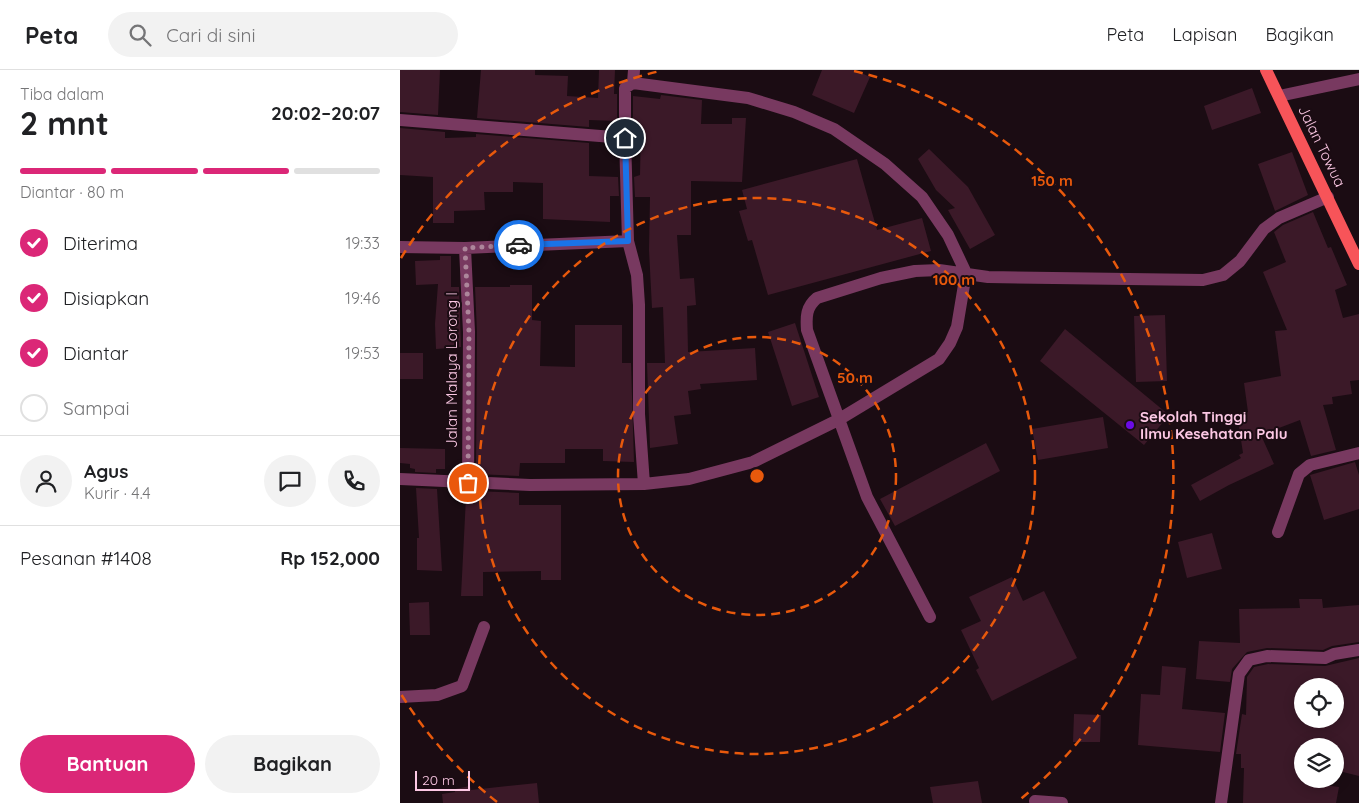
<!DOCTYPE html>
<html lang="id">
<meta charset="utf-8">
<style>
:root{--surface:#fff;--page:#f2f2f2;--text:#202124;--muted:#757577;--line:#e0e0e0;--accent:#db2777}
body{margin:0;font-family:Quicksand,sans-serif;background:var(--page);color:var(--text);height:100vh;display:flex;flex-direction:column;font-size:19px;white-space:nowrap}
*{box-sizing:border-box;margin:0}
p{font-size:16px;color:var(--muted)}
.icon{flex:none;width:28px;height:28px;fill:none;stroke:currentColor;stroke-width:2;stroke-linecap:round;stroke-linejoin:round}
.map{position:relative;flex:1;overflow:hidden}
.details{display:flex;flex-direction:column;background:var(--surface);width:400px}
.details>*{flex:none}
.controls{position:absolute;left:894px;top:608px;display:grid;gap:10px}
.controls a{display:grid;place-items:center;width:50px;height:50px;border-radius:50%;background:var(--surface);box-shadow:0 2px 12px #0003;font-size:25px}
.scale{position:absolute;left:15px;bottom:12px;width:55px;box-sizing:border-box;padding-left:5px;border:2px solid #fcc8e4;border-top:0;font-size:14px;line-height:18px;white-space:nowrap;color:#fcc8e4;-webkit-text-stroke:4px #1b0c13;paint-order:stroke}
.pin{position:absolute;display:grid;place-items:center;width:42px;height:42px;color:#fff;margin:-21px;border:2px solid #fff;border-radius:50%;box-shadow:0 1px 5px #0007}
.courier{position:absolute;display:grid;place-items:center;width:50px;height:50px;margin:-25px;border:4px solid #1a73e8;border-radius:50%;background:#fff;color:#222;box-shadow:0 1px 6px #0007}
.summary em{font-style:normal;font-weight:800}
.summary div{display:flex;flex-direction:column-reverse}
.summary{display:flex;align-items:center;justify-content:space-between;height:85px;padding:0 20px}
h1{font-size:32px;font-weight:800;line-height:38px}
.bar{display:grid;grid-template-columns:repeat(4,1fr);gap:8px 5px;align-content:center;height:60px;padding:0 20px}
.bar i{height:6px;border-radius:4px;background:var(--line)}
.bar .on{background:var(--accent)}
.bar p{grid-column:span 4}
.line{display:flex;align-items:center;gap:12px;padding:0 20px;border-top:1px solid var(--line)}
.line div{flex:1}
.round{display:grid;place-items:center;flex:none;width:52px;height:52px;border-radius:26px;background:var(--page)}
ol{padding:0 20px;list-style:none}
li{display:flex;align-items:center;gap:15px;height:55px}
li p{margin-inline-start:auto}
li .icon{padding:5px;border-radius:50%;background:var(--accent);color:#fff;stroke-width:4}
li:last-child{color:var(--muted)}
li i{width:28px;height:28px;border:2px solid var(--line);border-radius:50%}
.cta{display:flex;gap:10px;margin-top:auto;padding:10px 20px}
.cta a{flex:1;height:58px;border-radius:30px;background:var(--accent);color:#fff;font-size:20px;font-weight:800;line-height:58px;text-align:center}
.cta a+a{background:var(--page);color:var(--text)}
header{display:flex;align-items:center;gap:30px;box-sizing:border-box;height:70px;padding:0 25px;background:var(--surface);border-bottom:1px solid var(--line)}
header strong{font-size:24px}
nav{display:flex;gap:28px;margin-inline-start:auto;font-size:18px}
.search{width:350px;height:45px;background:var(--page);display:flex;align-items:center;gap:12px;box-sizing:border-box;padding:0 18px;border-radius:28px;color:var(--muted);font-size:19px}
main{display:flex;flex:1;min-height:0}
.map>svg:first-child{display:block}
</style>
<header>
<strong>Peta</strong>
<div class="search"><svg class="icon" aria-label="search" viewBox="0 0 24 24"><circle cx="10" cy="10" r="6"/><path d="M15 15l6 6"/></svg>Cari di sini</div>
<nav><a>Peta</a><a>Lapisan</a><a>Bagikan</a></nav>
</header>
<main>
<section class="details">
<div class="summary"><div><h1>2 mnt</h1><p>Tiba dalam</p></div><em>20:02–20:07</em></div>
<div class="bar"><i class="on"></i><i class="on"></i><i class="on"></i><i></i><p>Diantar · 80 m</p></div>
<ol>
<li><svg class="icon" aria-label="check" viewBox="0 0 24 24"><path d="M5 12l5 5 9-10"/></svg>Diterima<p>19:33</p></li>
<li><svg class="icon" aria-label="check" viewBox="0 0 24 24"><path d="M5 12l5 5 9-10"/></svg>Disiapkan<p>19:46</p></li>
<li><svg class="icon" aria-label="check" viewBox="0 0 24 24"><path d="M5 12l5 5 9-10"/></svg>Diantar<p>19:53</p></li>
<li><i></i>Sampai</li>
</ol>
<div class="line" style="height:90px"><a class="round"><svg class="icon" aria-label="person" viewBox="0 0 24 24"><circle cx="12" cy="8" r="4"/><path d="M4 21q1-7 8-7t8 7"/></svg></a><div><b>Agus</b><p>Kurir · 4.4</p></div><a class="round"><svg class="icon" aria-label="chat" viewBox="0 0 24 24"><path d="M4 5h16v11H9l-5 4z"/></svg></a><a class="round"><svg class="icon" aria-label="phone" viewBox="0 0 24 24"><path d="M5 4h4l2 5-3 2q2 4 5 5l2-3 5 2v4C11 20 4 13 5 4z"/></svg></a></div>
<div class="line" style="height:65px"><div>Pesanan #1408</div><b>Rp 152,000</b></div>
<div class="cta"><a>Bantuan</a><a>Bagikan</a></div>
</section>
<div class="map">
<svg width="959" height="733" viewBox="0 0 959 733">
<rect width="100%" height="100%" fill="#1b0c13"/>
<!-- building -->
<path fill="#3b1928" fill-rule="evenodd" d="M 0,0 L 40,0 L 38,45 L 0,42 Z
M 81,0 L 135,0 L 135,5 L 168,6 L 167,26 L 198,28 L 199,0 L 215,0 L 214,24 L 217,24 L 217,51 L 189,50 L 189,57 L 77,48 Z
M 422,0 L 455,0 L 470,7 L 454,43 L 412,25 Z
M 852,18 L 861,43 L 812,60 L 804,36 Z
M 261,25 L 302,30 L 301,54 L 332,54 L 332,48 L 346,48 L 342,112 L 291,111 L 291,165 L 277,165 L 280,209 L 294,208 L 296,235 L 287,236 L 288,282 L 355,278 L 357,310 L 300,314 L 301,319 L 288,321 L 291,344 L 274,346 L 278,374 L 250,378 L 247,293 L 265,293 L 263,237 L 252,238 L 249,180 L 250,127 L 235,127 L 234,107 L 240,105 L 241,56 L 233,55 L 233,26 L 260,29 Z
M 0,58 L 45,62 L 45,68 L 76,67 L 76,64 L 189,73 L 189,106 L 218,107 L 219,126 L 210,126 L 210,152 L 143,149 L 143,113 L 113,112 L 113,122 L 84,122 L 85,140 L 54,141 L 54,153 L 33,153 L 33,107 L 0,105 Z
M 529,79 L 568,117 L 595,165 L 570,179 L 548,140 L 555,138 L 536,120 L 518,89 Z
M 892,82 L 908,125 L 875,141 L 858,94 Z
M 457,89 L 477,160 L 522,148 L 531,181 L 368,225 L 352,170 L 348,171 L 339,141 L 347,139 L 342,120 Z
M 913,142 L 928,178 L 931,177 L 947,215 L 935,220 L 943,248 L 959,244 L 959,310 L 950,311 L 952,324 L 932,327 L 933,334 L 923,335 L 936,380 L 911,386 L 900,350 L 871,361 L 860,363 L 874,394 L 829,415 L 800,431 L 791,415 L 841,388 L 839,385 L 843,383 L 837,344 L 848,342 L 844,313 L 881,306 L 875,261 L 887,260 L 863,202 L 886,192 L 874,162 L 883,155 Z
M 40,186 L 51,186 L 51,217 L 59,217 L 61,277 L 36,279 L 35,254 L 38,214 L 16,215 L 15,191 L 40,190 Z
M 110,215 L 132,215 L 132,250 L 141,251 L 140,296 L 175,297 L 175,255 L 222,255 L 222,293 L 231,293 L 234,392 L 203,391 L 203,379 L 165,379 L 165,393 L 120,393 L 119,406 L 76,404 L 77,262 L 75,217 L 110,217 Z
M 765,245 L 767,311 L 736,312 L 734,246 Z
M 395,253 L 419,327 L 392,336 L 368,262 Z
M 665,259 L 769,345 L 744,375 L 640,291 Z
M 0,283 L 23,283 L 23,309 L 0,309 Z
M 703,347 L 708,378 L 638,390 L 632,359 Z
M 586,373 L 600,401 L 495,456 L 480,429 Z
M 0,378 L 45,379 L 45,399 L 36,399 L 36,403 L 15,402 L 15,399 L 10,398 L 10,394 L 0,393 Z
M 955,392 L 959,405 L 959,439 L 924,450 L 910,405 Z
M 16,418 L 37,419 L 42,501 L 17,500 L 17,468 L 19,468 Z
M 76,421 L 119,423 L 119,435 L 161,435 L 161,510 L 141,510 L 141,501 L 83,502 L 83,526 L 61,526 L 66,427 L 75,428 Z
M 812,463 L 822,499 L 787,508 L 778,472 Z
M 612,507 L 623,531 L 644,521 L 677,588 L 592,631 L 576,600 L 579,598 L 561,560 L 581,551 L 569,527 Z
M 899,529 L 922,529 L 923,538 L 959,535 L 959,572 L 932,576 L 923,580 L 867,578 L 847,582 L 832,599 L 830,612 L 796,609 L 799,571 L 840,573 L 839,539 L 900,538 Z
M 29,532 L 30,565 L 10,565 L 9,533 Z
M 959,588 L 959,706 L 935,700 L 935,676 L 902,676 L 902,712 L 939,717 L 936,733 L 843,733 L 844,698 L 841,698 L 841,684 L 836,684 L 842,644 L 846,645 L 847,607 L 854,597 L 868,594 L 925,596 ZM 902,616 L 935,616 L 935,649 L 902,649 Z
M 762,596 L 786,598 L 782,639 L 825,643 L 820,682 L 738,675 L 741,624 L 760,625 Z
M 674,644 L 701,645 L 700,672 L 673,672 Z
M 578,711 L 582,733 L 533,733 L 530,717 Z
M 137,713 L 139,733 L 43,733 L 42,724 L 55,722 L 55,719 L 70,716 L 71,720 Z"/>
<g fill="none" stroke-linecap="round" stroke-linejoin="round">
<!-- minor -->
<path stroke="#783960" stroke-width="12" d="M 233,13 L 234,0
M 879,26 L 959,9
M 0,50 L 225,68 L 228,171 L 237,205 L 239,235 L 239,344 L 244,414 L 130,415 L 0,409
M 225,68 L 225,18 L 233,13 L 348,28 L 394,42 L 434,59 L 485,94 L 522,127 L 548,165 L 566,203 L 557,257 L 550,273 L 539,289 L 438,350 L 353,392 L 289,409 L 244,414
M 0,177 L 65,178 L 228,171
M 65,178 L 69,262 L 68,413
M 878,462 L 899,404 L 910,395 L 959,383
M 530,547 L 467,427 L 407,260 C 406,247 406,237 417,228 L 481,208 L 515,201 L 539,200 L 588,207 L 803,210 L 823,205 L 840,191 L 864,159 L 879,148 L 928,127
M 0,627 L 37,625 L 62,616 L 84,557
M 635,731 L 662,733
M 821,733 L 839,604 L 849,590 L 867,586 L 925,588 L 934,584 L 959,580"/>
<!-- major -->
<path stroke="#f75459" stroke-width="12" d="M 866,0 L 959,194"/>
</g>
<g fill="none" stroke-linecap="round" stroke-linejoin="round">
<!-- done -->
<path stroke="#ad869b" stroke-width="5" stroke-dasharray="0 9" d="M 68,413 L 69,262 L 65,178 L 119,175"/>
<!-- route -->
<path stroke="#1a73e8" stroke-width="6" d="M 119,175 L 228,171 L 225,68"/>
</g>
<!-- distance rings -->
<g fill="none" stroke="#e8590c" stroke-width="2.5" stroke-dasharray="9 6">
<circle cx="357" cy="406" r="139"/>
<circle cx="357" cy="406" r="278"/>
<path d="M97 732A417 417 0 0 1 1 624M1 188A417 417 0 0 1 260 1M454 1A417 417 0 0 1 617 732"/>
</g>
<!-- markers -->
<circle fill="#6c0be5" stroke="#1b0c13" stroke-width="2" cx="730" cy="355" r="5"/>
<g text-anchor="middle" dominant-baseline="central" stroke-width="4" stroke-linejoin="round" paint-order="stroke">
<!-- street labels -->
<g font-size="15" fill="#fcc8e4" stroke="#1b0c13">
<text transform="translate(922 76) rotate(64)">Jalan Towua</text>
<text transform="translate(51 300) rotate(-90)">Jalan Malaya Lorong I</text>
</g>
<!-- poi labels -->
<g font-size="15" font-weight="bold" fill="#fcc8e4" stroke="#1b0c13" text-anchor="start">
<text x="740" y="346">Sekolah Tinggi<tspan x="740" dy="17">Ilmu Kesehatan Palu</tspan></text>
</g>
</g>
<circle cx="357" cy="406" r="8" fill="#e8590c" stroke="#1b0c13" stroke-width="2.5"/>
<g font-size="15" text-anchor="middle" font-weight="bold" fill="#e8590c" stroke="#1b0c13" stroke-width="4" stroke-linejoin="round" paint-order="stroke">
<text x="652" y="116">150 m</text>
<text x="554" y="215">100 m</text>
<text x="455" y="313">50 m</text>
</g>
</svg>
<div class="controls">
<a><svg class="icon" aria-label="locate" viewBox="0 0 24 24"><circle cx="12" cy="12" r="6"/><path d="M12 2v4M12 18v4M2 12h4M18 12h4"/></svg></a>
<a><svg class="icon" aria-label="layers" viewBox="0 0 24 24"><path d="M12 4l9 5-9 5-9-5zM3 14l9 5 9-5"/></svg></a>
</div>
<div class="scale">20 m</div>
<div class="pin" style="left:68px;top:413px;background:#ea580c"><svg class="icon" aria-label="bag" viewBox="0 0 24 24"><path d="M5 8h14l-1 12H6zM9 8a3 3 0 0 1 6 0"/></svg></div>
<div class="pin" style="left:225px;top:68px;background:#1f2937"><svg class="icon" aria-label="home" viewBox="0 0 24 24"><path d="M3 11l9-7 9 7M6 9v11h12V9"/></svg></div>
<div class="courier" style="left:119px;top:175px"><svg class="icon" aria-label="car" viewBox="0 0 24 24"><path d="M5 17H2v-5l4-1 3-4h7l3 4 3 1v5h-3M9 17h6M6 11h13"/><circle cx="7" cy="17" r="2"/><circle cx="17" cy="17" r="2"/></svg></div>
</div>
</main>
